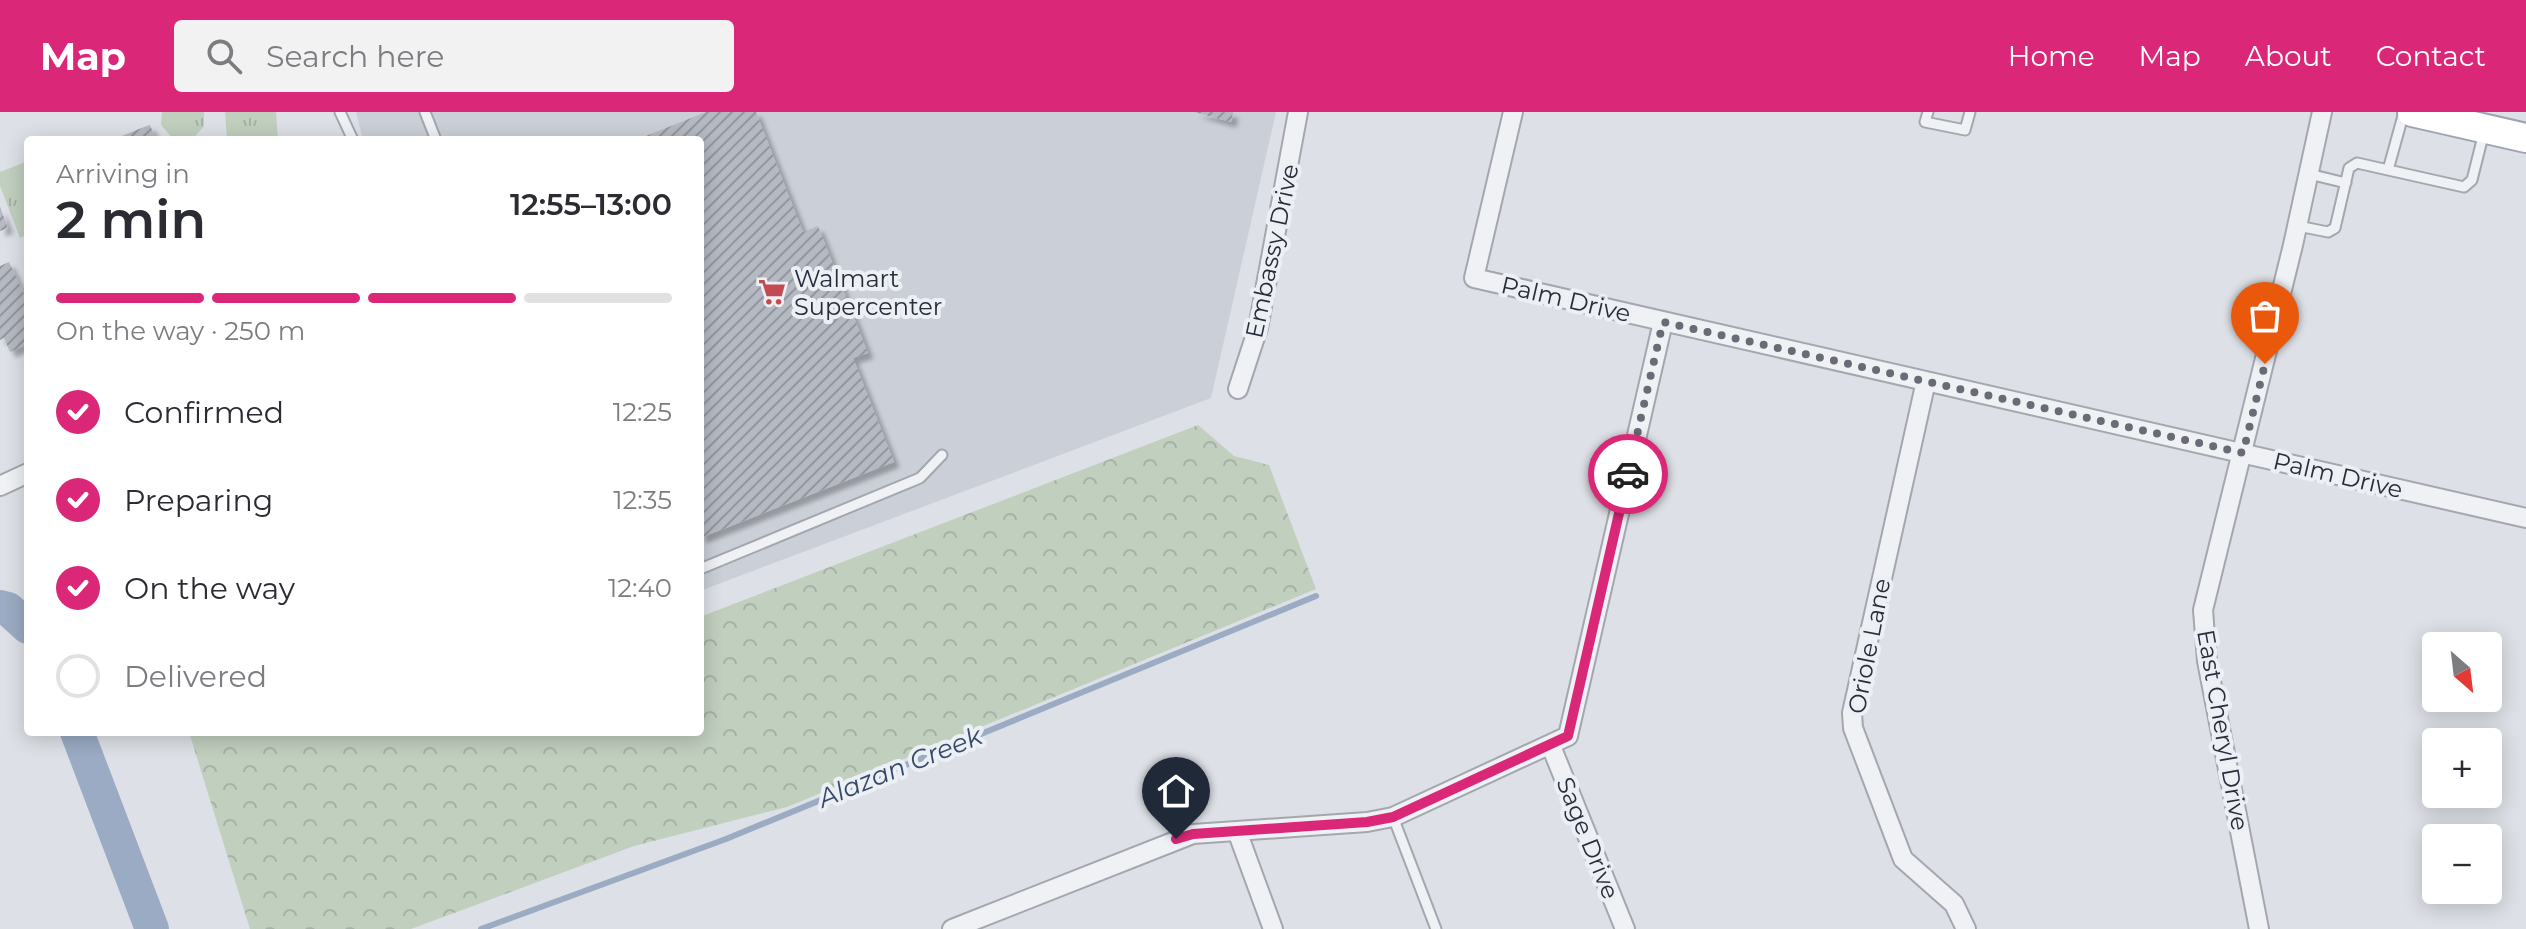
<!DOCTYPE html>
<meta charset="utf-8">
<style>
:root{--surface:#fff;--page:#f2f2f3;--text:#2b2b33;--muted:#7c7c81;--line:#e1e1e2;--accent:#db2777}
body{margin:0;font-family:Montserrat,sans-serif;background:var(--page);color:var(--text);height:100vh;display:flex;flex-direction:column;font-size:30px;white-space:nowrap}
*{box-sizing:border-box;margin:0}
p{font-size:26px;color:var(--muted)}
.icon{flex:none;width:44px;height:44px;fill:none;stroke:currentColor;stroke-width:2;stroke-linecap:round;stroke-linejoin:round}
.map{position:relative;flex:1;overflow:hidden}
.side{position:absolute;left:24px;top:24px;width:680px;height:600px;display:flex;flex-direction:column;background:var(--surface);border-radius:8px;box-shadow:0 4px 20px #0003}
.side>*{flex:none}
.needle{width:52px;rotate:152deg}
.tools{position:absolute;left:2422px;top:520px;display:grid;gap:16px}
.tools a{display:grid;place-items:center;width:80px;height:80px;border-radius:8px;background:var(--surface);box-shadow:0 4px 20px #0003;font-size:40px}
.pin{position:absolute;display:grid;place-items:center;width:68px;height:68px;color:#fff;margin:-82px -34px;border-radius:50% 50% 50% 0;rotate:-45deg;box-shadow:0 0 8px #0007}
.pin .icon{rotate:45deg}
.courier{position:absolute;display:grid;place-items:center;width:80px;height:80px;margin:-40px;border:6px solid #db2777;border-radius:50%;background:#fff;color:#222;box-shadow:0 2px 10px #0007}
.overview em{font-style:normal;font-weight:600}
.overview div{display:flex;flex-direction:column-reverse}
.overview{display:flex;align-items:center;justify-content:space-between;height:136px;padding:0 32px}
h1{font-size:52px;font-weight:600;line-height:60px}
.bar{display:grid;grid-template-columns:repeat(4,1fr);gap:12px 8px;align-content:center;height:96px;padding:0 32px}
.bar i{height:10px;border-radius:6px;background:var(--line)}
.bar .current{background:var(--accent)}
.bar p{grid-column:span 4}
ol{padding:0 32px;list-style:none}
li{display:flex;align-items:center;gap:24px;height:88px}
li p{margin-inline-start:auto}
li .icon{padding:8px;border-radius:50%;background:var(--accent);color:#fff;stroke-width:4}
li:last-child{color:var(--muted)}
li i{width:44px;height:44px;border:4px solid var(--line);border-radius:50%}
header{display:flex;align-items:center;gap:48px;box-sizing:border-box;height:112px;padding:0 40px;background:var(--accent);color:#fff}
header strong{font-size:38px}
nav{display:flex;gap:44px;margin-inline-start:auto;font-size:28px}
.search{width:560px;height:72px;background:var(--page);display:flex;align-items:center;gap:20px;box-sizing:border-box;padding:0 28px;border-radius:8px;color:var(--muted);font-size:30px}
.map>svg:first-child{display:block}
</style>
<header>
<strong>Map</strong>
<div class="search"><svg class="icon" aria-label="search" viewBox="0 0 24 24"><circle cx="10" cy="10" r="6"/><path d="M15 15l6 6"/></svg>Search here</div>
<nav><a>Home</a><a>Map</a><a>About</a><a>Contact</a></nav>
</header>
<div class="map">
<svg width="2526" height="817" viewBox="0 0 2526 817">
<defs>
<pattern id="forest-crowns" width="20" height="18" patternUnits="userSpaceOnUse" patternTransform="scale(2)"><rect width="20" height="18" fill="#c1cfbf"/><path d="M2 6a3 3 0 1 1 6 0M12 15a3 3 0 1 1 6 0" fill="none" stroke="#a6b2a5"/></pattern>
<pattern id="park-tufts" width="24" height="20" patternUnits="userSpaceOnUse" patternTransform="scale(2)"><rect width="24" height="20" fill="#c1cfbf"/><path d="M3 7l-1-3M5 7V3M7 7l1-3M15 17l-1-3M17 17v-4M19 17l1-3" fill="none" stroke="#a6b2a5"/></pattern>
<pattern id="building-hatch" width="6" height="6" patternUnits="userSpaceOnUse" patternTransform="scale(2)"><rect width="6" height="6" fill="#b5b9c2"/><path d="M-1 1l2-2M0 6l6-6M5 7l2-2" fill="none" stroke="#93979f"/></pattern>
<filter id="shadow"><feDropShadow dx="5.5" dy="5.5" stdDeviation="2" flood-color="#0004"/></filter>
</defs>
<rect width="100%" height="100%" fill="#dde0e6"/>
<!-- built -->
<path fill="#cbcfd7" d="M 356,0 L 1276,0 L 1211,286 L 700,479 L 700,28 L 363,28 Z"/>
<!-- forest -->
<path fill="url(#forest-crowns)" d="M 1198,313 L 1234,344 L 1269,353 L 1316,477 L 787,695 L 634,734 L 411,817 L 250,817 L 189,620 L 700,620 L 700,505 Z"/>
<!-- park -->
<path fill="url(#park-tufts)" d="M 162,0 L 204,0 L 204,14 L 192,28 L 174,28 L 161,13 Z
M 225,0 L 276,0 L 278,28 L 227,28 Z
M 28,49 L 28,122 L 20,126 L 0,74 L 0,60 Z"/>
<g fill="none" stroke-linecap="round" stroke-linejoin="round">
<!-- stream -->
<path stroke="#9aabc3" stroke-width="6" d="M 481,817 L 726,727 L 1316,484"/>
<!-- river -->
<path stroke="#9aabc3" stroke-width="34" d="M 0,495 L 8,497 L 28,515
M 77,620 L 152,817"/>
</g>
<!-- building -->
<path fill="url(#building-hatch)" filter="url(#shadow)" d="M 706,0 L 756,0 L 803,120 L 818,114 L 868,241 L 853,246 L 894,350 L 700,426 L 700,28 L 636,28 Z
M 1194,0 L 1233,0 L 1231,10 Z
M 150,13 L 156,28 L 112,28 L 144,15 Z
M 0,95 L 8,116 L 0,119 Z
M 9,150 L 28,190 L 28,232 L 10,240 L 4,226 L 0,228 L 0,154 Z"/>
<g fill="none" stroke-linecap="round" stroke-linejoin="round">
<!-- lane casing -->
<g stroke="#a3a7af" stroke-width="13">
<path id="lane" d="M 340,0 L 353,28
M 425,0 L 436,28
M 1928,0 L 1925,10 L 1965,18 L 1970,0
M 2388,58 L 2404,0
M 2309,62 L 2346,71
M 2298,114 L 2328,120 L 2335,116 L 2349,56 L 2357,51 L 2464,75 L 2472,68 L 2484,20
M 700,457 L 920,366 L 942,343
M 1393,705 L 1436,817"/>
</g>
<!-- street casing -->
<g stroke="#a3a7af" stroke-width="22">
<path id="street" d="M 1513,0 L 1474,166 L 2526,406
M 1926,269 L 1852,601 L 1853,616 L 1903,747 L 1954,792 L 1966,817
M 1238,277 L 1258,216 L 1298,0
M 0,374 L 28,361
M 1551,634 L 1625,817
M 1237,719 L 1273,817
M 952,817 L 1193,722 L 1367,710 L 1393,705 L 1568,624 L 1663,210
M 2259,817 L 2207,549 L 2203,498 L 2293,133 L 2322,0"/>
</g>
<!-- primary casing -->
<g stroke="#9da3b0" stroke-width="32">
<path id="primary" d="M 2412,0 L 2526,26"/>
</g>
<!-- lane -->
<use href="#lane" stroke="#eff1f4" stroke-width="9"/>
<!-- street -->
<use href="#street" stroke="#eff1f4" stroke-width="18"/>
<!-- primary -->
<use href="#primary" stroke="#fff" stroke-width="28"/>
</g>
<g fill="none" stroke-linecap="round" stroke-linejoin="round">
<!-- done -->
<path stroke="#676c77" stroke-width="8" stroke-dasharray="0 14.4" d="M 1628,362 L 1663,210 L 2243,341 L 2265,252"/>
<!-- route -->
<path stroke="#db2777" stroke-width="10" d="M 1176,727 L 1193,722 L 1367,710 L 1393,705 L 1568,624 L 1628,362"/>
</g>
<!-- icons -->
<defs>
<g id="supermarket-bare" transform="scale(2.16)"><path d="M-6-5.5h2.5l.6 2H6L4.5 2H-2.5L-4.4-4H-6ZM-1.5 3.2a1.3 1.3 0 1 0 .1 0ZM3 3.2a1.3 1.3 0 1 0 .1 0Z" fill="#c34a52" stroke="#eceff4" stroke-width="2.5" paint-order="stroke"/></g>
</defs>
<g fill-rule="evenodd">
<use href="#supermarket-bare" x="772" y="180"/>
</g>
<g text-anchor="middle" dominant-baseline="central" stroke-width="8" stroke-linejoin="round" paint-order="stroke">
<!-- street labels -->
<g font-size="24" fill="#282d3b" stroke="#eceff4">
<text transform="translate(1272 139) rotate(-78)">Embassy Drive</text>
<text transform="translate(1566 187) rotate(13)">Palm Drive</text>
<text transform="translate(2338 363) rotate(13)">Palm Drive</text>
<text transform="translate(1869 534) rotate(-79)">Oriole Lane</text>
<text transform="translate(2223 618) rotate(80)">East Cheryl Drive</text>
<text transform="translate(1588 726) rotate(68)">Sage Drive</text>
</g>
<!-- poi labels -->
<g font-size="24" fill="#282d3b" stroke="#eceff4" text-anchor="start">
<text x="794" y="166">Walmart<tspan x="794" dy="28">Supercenter</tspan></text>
</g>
<!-- water labels -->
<g font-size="26" font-style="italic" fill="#35496b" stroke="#eceff4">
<text transform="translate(900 655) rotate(-22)">Alazan Creek</text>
</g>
</g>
</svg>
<div class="tools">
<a><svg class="needle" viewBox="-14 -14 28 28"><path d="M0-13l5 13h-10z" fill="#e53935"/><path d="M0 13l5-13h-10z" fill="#7c7c81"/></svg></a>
<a>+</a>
<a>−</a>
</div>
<div class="pin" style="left:2265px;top:252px;background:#ea580c"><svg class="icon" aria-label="bag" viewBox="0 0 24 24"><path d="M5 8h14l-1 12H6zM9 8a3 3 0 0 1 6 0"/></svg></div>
<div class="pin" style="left:1176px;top:727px;background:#1f2937"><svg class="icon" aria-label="home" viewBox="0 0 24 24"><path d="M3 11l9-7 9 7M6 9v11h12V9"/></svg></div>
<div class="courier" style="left:1628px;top:362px"><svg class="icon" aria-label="car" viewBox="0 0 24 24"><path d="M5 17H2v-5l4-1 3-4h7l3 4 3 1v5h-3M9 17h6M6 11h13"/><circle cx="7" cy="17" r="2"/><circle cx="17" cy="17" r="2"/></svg></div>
<section class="side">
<div class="overview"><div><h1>2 min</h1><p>Arriving in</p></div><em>12:55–13:00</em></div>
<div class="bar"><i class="current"></i><i class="current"></i><i class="current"></i><i></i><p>On the way · 250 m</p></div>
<ol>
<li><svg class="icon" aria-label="check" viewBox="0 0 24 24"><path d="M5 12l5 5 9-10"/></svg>Confirmed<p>12:25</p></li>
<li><svg class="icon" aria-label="check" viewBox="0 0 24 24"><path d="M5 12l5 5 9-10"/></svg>Preparing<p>12:35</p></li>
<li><svg class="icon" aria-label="check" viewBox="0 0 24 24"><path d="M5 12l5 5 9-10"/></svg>On the way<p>12:40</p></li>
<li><i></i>Delivered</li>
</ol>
</section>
</div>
